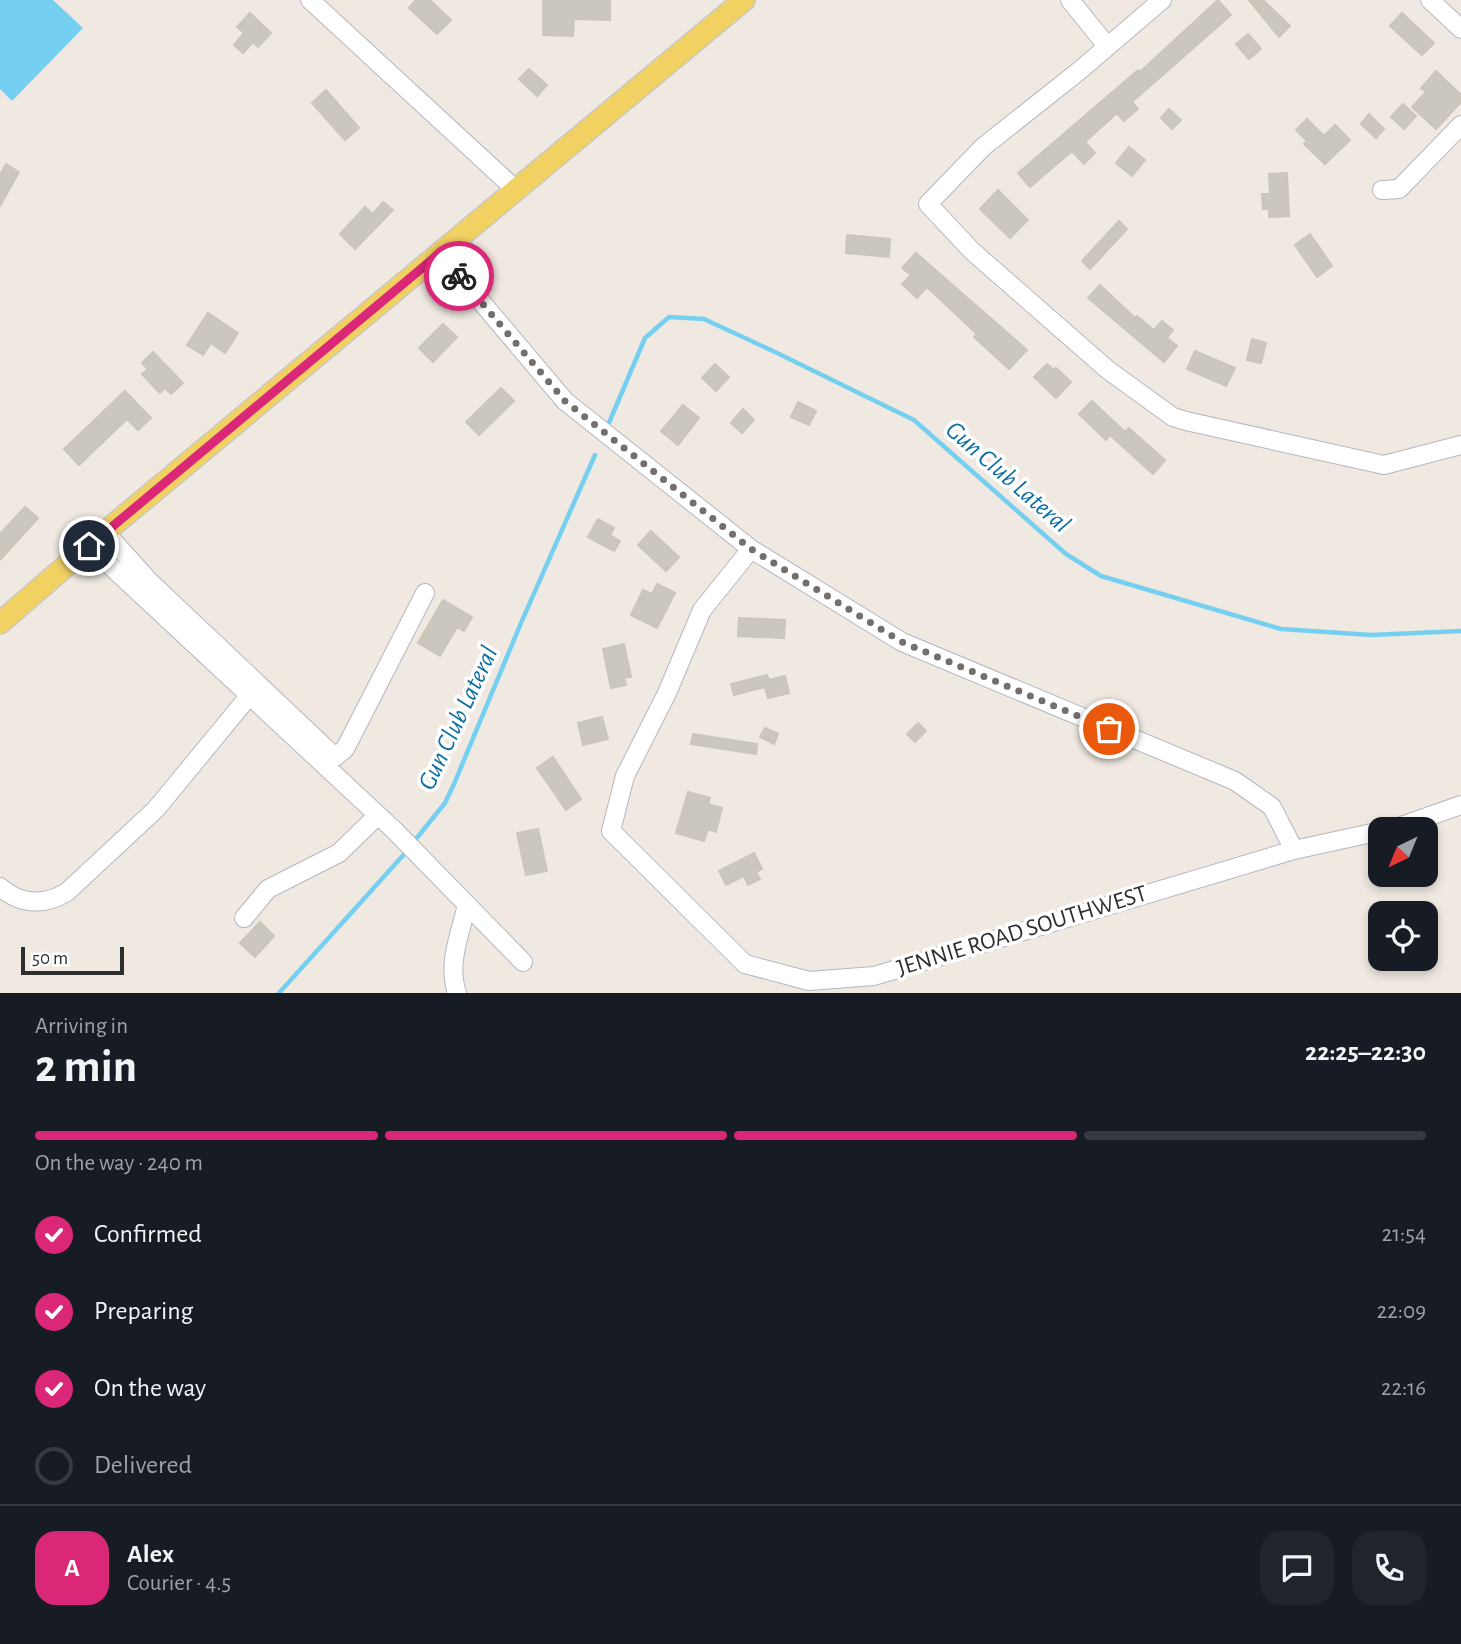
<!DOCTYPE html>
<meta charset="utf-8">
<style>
:root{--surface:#171b24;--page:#20242c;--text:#f1f3f6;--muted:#9ea1a6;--line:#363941;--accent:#db2777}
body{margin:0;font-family:"Alegreya Sans",sans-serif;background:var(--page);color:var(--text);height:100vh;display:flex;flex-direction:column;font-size:26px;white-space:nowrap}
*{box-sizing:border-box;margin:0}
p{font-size:23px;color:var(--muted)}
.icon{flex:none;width:38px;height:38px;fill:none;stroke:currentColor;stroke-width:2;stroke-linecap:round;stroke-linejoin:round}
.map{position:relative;height:993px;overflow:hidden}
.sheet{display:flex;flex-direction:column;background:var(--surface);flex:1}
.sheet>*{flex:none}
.needle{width:46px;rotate:223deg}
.tools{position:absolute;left:1368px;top:817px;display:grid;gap:14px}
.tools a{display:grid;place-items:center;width:70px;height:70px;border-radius:14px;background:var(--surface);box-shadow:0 4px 10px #0003;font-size:35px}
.scale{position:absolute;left:21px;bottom:18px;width:103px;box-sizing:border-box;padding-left:7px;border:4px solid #2e2e2e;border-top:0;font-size:19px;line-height:24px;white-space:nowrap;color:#2e2e2e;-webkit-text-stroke:5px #fff;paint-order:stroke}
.pin{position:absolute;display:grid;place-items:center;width:60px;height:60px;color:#fff;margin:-30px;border:4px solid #fff;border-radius:50%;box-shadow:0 2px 7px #0007}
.courier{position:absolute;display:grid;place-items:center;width:70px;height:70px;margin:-35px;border:5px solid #db2777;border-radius:50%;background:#fff;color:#222;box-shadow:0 2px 9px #0007}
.headline em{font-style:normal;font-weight:700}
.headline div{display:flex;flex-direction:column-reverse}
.headline{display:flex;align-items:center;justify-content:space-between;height:119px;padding:0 35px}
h1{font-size:46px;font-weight:700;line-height:52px}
.bar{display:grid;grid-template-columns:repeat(4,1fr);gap:10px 7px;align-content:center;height:84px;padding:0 35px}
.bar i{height:9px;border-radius:5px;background:var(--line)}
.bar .on{background:var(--accent)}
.bar p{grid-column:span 4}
.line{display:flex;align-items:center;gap:18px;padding:0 35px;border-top:2px solid var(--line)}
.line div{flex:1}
.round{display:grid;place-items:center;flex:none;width:74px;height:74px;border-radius:21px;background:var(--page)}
ol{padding:0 35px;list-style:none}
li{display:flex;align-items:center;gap:21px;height:77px}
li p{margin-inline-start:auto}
li .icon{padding:7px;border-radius:50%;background:var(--accent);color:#fff;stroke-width:4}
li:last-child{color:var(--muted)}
li i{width:38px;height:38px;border:4px solid var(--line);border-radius:50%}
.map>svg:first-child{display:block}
</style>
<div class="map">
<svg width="1461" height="993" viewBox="0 0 1461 993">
<rect width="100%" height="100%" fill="#efe9e1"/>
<!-- water -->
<path fill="#75cff0" d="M 0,0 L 53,0 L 83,28 L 12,101 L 0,89 Z"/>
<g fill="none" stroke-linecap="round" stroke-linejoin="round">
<!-- stream -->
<path stroke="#75cff0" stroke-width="4.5" d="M 608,425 L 645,338 L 669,317 L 704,319 L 775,352 L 914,420 L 1066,554 L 1101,576 L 1281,629 L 1371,635 L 1461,631
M 416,839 L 445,803 L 454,784 L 521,623 L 595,455
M 279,993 L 407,851"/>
</g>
<!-- building -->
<path fill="#cbc7bf" stroke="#cbc5ba" stroke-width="2" d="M 416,0 L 430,0 L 451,20 L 437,34 L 409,8 Z
M 543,0 L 610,0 L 610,20 L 574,19 L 573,36 L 543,35 Z
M 1218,0 L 1231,15 L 1132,102 L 1138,109 L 1124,121 L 1117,113 L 1085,142 L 1095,153 L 1084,164 L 1072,151 L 1030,187 L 1018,173 L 1138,70 L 1140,72 Z
M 1249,0 L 1263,0 L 1290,26 L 1279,37 Z
M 250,13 L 271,33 L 258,47 L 253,42 L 243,53 L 234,45 L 244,33 L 237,27 Z
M 1402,13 L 1434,43 L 1422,55 L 1390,26 Z
M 1248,34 L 1261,49 L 1249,59 L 1236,44 Z
M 529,69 L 547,85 L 537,96 L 519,79 Z
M 1436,71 L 1461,95 L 1461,102 L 1436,129 L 1412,107 L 1426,92 L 1421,88 Z
M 326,90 L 359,128 L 345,140 L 312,103 Z
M 1403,104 L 1416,116 L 1404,129 L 1391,117 Z
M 1169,109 L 1181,120 L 1172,129 L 1161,118 Z
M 1369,114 L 1384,129 L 1376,138 L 1361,124 Z
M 1307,119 L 1324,136 L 1335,125 L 1350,140 L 1325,164 L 1304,144 L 1307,141 L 1296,130 Z
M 1129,147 L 1145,160 L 1132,176 L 1116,163 Z
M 6,164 L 19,172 L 0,206 L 0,175 Z
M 1287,173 L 1289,216 L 1269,217 L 1269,209 L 1263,209 L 1262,194 L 1270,194 L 1269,174 Z
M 998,190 L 1028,220 L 1010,238 L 980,209 Z
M 383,202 L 393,210 L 355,249 L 340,234 L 365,207 L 373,214 Z
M 1119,221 L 1127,229 L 1090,269 L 1082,261 Z
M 1310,234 L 1332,266 L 1317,277 L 1295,245 Z
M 847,235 L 890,239 L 889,257 L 846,253 Z
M 916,253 L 1027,350 L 1009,369 L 974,337 L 977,334 L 927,287 L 917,298 L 902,284 L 911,275 L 902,268 Z
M 1100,285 L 1135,318 L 1137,316 L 1154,330 L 1162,321 L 1173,330 L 1167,338 L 1177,346 L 1164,362 L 1088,298 Z
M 208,313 L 238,333 L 225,353 L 211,343 L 203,355 L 187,345 Z
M 443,324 L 457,337 L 433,362 L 419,348 Z
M 1252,339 L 1266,343 L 1261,363 L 1247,360 Z
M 1195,351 L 1235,368 L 1226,386 L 1187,369 Z
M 153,352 L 183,383 L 171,394 L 165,388 L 160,393 L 142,374 L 148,369 L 142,363 Z
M 715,364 L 729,377 L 716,391 L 702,378 Z
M 1047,364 L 1054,370 L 1056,368 L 1071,382 L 1056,398 L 1034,377 Z
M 501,388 L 514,401 L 479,435 L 466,422 Z
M 125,391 L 151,418 L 138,430 L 127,419 L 79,465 L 64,449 Z
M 1092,401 L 1125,432 L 1129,428 L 1165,460 L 1153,474 L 1110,435 L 1106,440 L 1079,414 Z
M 798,402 L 816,411 L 809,425 L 791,417 Z
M 683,405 L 699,418 L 678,445 L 661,431 Z
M 743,409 L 754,420 L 742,433 L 731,423 Z
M 25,507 L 38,518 L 0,560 L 0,534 Z
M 598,519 L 614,528 L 610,535 L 620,541 L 614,551 L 588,537 Z
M 651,531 L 679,557 L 666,571 L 638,545 Z
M 657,584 L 675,593 L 657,628 L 631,615 L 643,590 L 652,594 Z
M 443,600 L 472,617 L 464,631 L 457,627 L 440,656 L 418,643 Z
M 739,618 L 785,620 L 784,638 L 738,636 Z
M 624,644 L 631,677 L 624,678 L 626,685 L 611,688 L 603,649 Z
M 767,675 L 769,680 L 785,676 L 789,693 L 768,698 L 765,687 L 734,695 L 731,684 Z
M 602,717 L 608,739 L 583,745 L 578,723 Z
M 918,723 L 926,731 L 915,742 L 907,734 Z
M 765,728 L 778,734 L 774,744 L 760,737 Z
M 693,734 L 757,744 L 756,754 L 691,744 Z
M 553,757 L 581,799 L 566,810 L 537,768 Z
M 688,792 L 710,798 L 708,804 L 722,808 L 716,832 L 708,829 L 704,841 L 676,833 Z
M 538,829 L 547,871 L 526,875 L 517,833 Z
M 754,853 L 762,869 L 756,872 L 760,879 L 748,885 L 744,876 L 726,885 L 719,871 Z
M 260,922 L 274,936 L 255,957 L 240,943 Z"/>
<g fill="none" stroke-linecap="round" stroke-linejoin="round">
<!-- minor casing -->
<g stroke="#b4b7c1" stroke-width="20">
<path id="minor" d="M 310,0 L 516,190
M 1070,0 L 1107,46
M 1162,0 L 1079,71 L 983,147 L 928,204 L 972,251 L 1108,370 L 1173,417 L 1186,421 L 1384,465 L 1461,445
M 1430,0 L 1461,29
M 1382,190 L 1399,189 L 1461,125
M 440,253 L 565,401 L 751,549 L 902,642 L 1235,781 L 1272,807 L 1294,850
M 105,532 L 149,581 L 335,757 L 345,749 L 425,593
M 89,546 L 394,830 L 523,962
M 751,549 L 702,610 L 667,693 L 625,776 L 611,831 L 745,964 L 809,981 L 874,976 L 1294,850 L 1381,831
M 1390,830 L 1461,805
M 0,887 C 21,905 44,906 67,892 L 156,809 L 250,695
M 244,918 L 268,889 L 339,853 L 378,815
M 457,993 C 447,964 460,934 467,905"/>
</g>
<!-- major casing -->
<g stroke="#c9c9c9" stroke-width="24">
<path id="major" d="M 0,623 L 105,532 L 744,0"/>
</g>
<!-- minor -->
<use href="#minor" stroke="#fff" stroke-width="18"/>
<!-- major -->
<use href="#major" stroke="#f2d163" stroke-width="21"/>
</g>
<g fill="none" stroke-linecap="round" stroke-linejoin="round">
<!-- done -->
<path stroke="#726f6d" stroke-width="7" stroke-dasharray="0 12.6" d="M 459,276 L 565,401 L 751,549 L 902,642 L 1109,729"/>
<!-- route -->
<path stroke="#db2777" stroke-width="9" d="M 89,546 L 440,253 L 459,276"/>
</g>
<g text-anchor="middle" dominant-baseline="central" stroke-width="7" stroke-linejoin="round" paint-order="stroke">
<!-- street labels -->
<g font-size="24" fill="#2e2e2e" stroke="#fff">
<text transform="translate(1022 931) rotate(-17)">JENNIE ROAD SOUTHWEST</text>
</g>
<!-- water labels -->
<g font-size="26" font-style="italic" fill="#0d6fa3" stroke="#fff">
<text transform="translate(1008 477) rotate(41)">Gun Club Lateral</text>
<text transform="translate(458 718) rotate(-65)">Gun Club Lateral</text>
</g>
</g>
</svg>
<div class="tools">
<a><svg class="needle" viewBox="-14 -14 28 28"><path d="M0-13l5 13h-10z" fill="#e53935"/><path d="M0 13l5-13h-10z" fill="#9ea1a6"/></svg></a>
<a><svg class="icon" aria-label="locate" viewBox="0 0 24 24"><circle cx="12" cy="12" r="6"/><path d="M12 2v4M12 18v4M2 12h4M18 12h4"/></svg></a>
</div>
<div class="scale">50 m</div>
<div class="pin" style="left:1109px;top:729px;background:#ea580c"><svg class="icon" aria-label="bag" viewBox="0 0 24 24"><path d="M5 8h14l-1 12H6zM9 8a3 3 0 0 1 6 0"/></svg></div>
<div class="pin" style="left:89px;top:546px;background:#1f2937"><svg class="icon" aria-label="home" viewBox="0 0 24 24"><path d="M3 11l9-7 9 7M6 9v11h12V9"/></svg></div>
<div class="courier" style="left:459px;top:276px"><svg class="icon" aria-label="bike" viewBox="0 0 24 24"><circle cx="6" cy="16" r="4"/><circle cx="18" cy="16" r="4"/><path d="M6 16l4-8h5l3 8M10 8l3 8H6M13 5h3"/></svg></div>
</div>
<section class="sheet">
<div class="headline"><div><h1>2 min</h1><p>Arriving in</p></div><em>22:25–22:30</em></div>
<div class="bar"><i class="on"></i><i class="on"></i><i class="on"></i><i></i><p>On the way · 240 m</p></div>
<ol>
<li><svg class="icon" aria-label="check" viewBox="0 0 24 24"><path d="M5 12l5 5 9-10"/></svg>Confirmed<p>21:54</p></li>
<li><svg class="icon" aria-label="check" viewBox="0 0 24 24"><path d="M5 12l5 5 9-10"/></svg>Preparing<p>22:09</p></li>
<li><svg class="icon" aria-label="check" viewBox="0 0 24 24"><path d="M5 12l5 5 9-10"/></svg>On the way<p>22:16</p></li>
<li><i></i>Delivered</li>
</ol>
<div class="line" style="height:126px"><b class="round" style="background:var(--accent);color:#fff">A</b><div><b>Alex</b><p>Courier · 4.5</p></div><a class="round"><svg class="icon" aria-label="chat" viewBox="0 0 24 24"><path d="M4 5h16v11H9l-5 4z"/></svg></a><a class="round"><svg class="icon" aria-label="phone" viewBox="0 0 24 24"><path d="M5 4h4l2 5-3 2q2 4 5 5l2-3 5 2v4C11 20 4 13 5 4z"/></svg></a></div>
</section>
